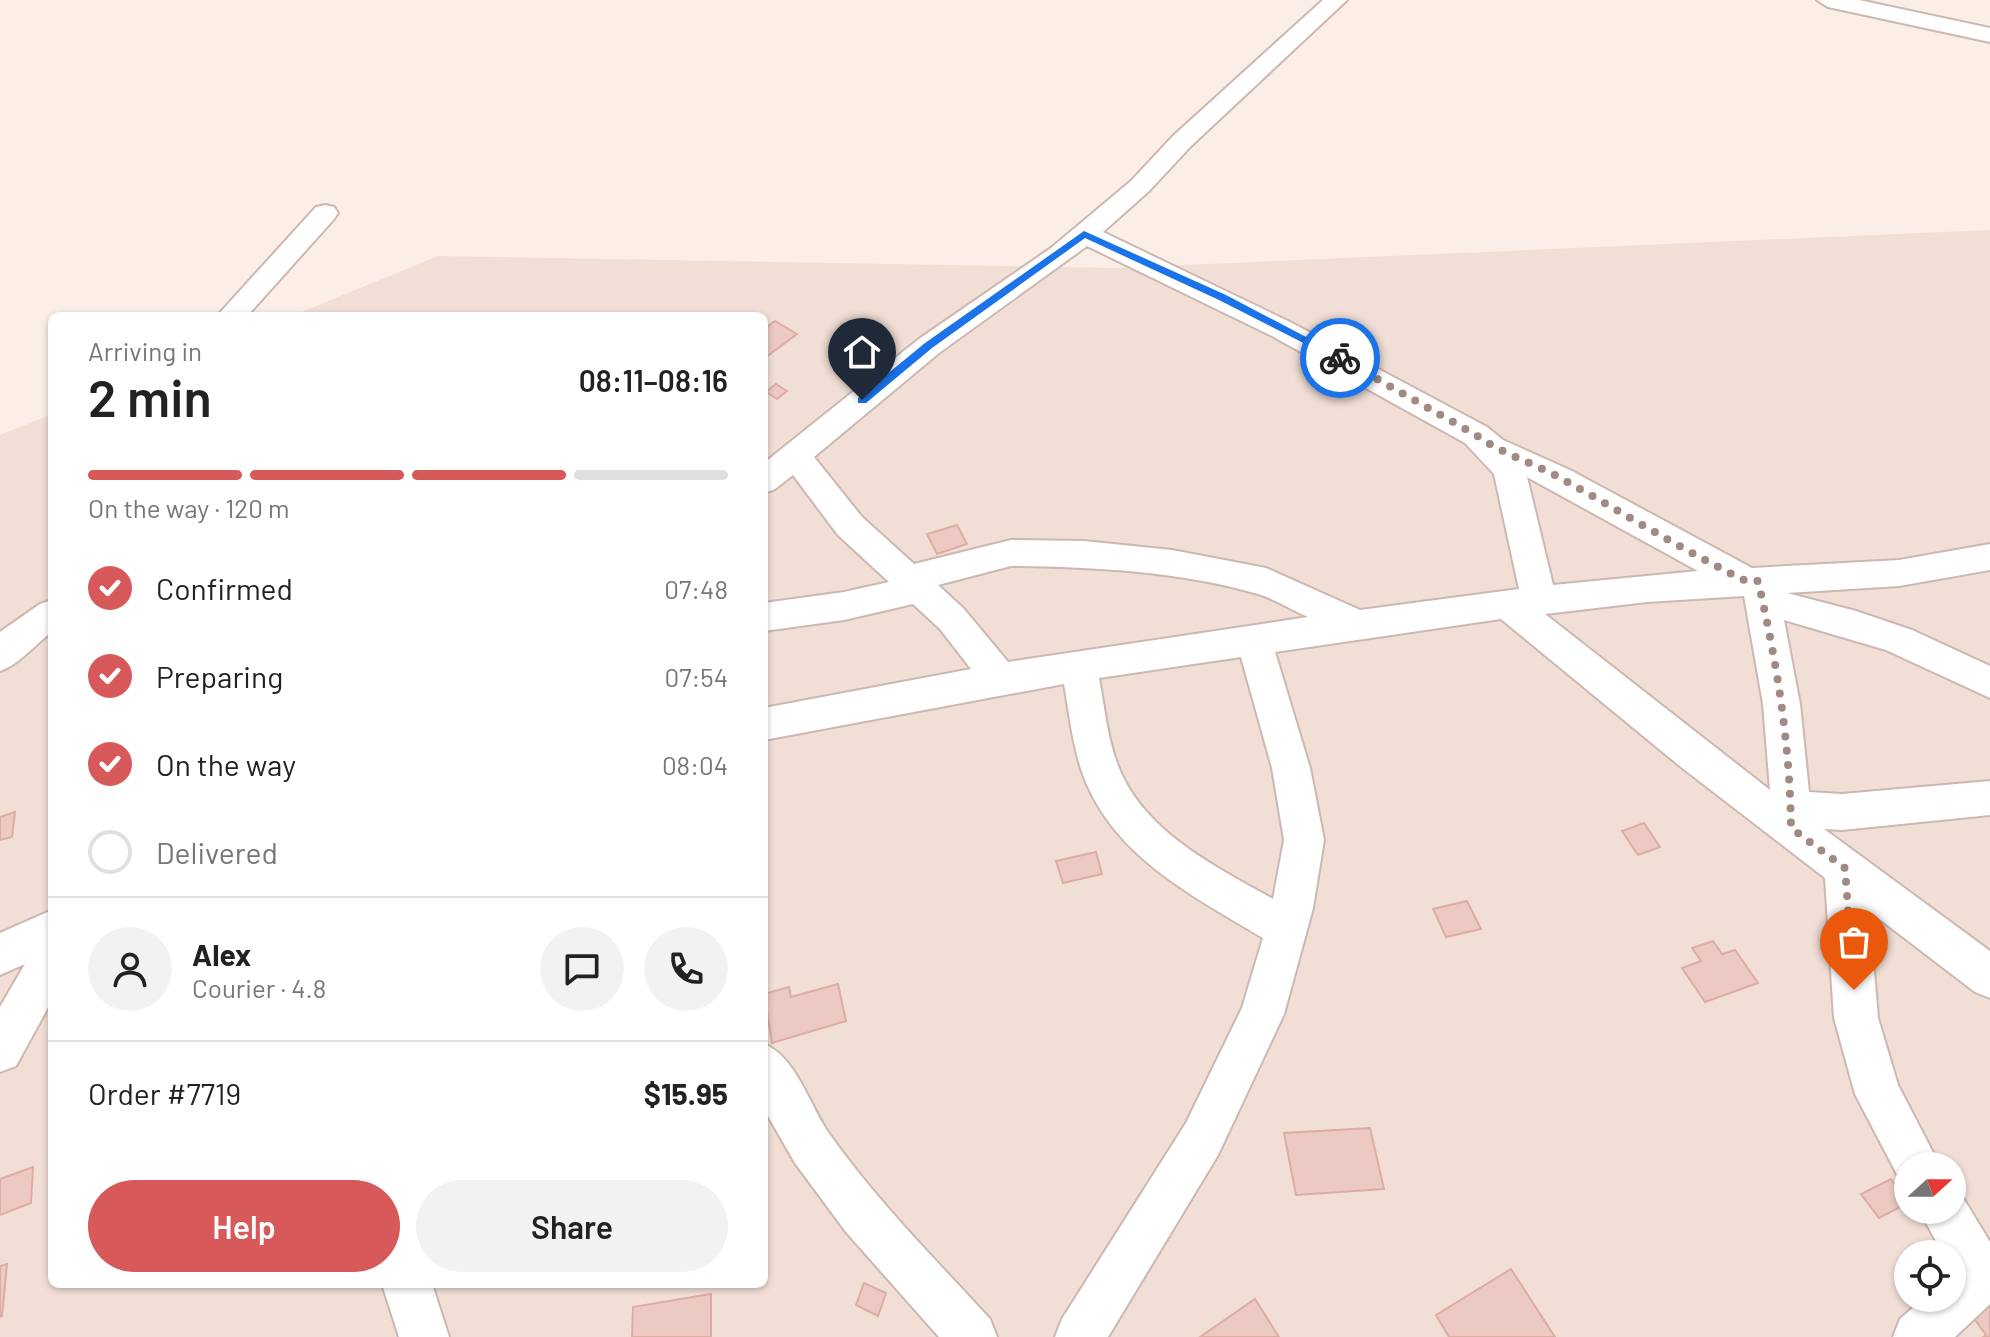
<!DOCTYPE html>
<meta charset="utf-8">
<style>
:root{--surface:#fff;--page:#f2f2f2;--text:#222;--muted:#767676;--line:#e0e0e0;--accent:#d75959}
body{margin:0;font-family:Barlow,sans-serif;background:var(--page);color:var(--text);height:100vh;display:flex;flex-direction:column;font-size:30px;white-space:nowrap}
*{box-sizing:border-box;margin:0}
p{font-size:26px;color:var(--muted)}
.icon{flex:none;width:44px;height:44px;fill:none;stroke:currentColor;stroke-width:2;stroke-linecap:round;stroke-linejoin:round}
.map{position:relative;flex:1;overflow:hidden}
.sheet{position:absolute;left:48px;top:312px;width:720px;height:976px;display:flex;flex-direction:column;background:var(--surface);border-radius:12px;box-shadow:0 2px 6px #0004}
.sheet>*{flex:none}
.needle{width:52px;rotate:69deg}
.controls{position:absolute;left:1894px;top:1152px;display:grid;gap:16px}
.controls a{display:grid;place-items:center;width:72px;height:72px;border-radius:50%;background:var(--surface);box-shadow:0 2px 6px #0004;font-size:40px}
.pin{position:absolute;display:grid;place-items:center;width:68px;height:68px;color:#fff;margin:-82px -34px;border-radius:50% 50% 50% 0;rotate:-45deg;box-shadow:0 0 8px #0007}
.pin .icon{rotate:45deg}
.courier{position:absolute;display:grid;place-items:center;width:80px;height:80px;margin:-40px;border:6px solid #1a73e8;border-radius:50%;background:#fff;color:#222;box-shadow:0 2px 10px #0007}
.summary em{font-style:normal;font-weight:600}
.summary div{display:flex;flex-direction:column-reverse}
.summary{display:flex;align-items:center;justify-content:space-between;height:136px;padding:0 40px}
h1{font-size:52px;font-weight:600;line-height:60px}
.bar{display:grid;grid-template-columns:repeat(4,1fr);gap:12px 8px;align-content:center;height:96px;padding:0 40px}
.bar i{height:10px;border-radius:6px;background:var(--line)}
.bar .active{background:var(--accent)}
.bar p{grid-column:span 4}
.line{display:flex;align-items:center;gap:20px;padding:0 40px;border-top:2px solid var(--line)}
.line div{flex:1}
.round{display:grid;place-items:center;flex:none;width:84px;height:84px;border-radius:42px;background:var(--page)}
ol{padding:0 40px;list-style:none}
li{display:flex;align-items:center;gap:24px;height:88px}
li p{margin-inline-start:auto}
li .icon{padding:8px;border-radius:50%;background:var(--accent);color:#fff;stroke-width:4}
li:last-child{color:var(--muted)}
li i{width:44px;height:44px;border:4px solid var(--line);border-radius:50%}
.action{display:flex;gap:16px;margin-top:auto;padding:16px 40px}
.action a{flex:1;height:92px;border-radius:48px;background:var(--accent);color:#fff;font-size:32px;font-weight:600;line-height:92px;text-align:center}
.action a+a{background:var(--page);color:var(--text)}
.map>svg:first-child{display:block}
</style>
<div class="map">
<svg width="1990" height="1337" viewBox="0 0 1990 1337">
<rect width="100%" height="100%" fill="#faeee7"/>
<!-- residential -->
<path fill="#f1dfd6" fill-rule="evenodd" d="M 1990,230 L 1990,1337 L 0,1337 L 0,435 L 52,414 L 52,1284 L 764,1284 L 764,316 L 292,316 L 438,256 L 1114,268 ZM 1908,1166 L 1952,1166 L 1952,1210 L 1908,1210 ZM 1908,1254 L 1952,1254 L 1952,1298 L 1908,1298 Z"/>
<!-- building -->
<path fill="#ecc9c2" stroke="#ddada4" stroke-width="2" d="M 775,321 L 797,334 L 766,357 L 764,329 Z
M 776,384 L 787,391 L 777,399 L 766,392 Z
M 957,525 L 967,544 L 937,554 L 927,534 Z
M 15,812 L 12,837 L 0,840 L 0,817 Z
M 1644,823 L 1660,847 L 1638,855 L 1622,831 Z
M 1096,852 L 1102,874 L 1063,883 L 1056,861 Z
M 1467,901 L 1481,929 L 1446,937 L 1433,909 Z
M 1713,941 L 1722,954 L 1735,950 L 1758,983 L 1705,1002 L 1682,968 L 1701,961 L 1692,948 Z
M 838,984 L 846,1021 L 772,1043 L 764,994 L 789,987 L 791,997 Z
M 1370,1128 L 1384,1189 L 1296,1195 L 1284,1133 Z
M 33,1167 L 31,1203 L 0,1215 L 0,1179 Z
M 1891,1179 L 1908,1203 L 1879,1218 L 1861,1194 Z
M 7,1264 L 2,1316 L 0,1317 L 0,1266 Z
M 1511,1269 L 1555,1337 L 1449,1337 L 1436,1315 Z
M 864,1283 L 886,1293 L 878,1316 L 856,1305 Z
M 711,1294 L 711,1337 L 632,1337 L 633,1307 Z
M 1255,1299 L 1279,1337 L 1200,1337 Z
M 1990,1304 L 1990,1337 L 1983,1337 L 1986,1335 L 1971,1314 Z"/>
<g fill="none" stroke-linecap="round" stroke-linejoin="round">
<!-- minor casing -->
<g stroke="#cdb7b1" stroke-width="4">
<path id="minor" d="M 1323,0 L 1347,0 L 1191,146 L 1149,191 L 1103,232 L 1292,323 L 1487,427 L 1503,440 L 1570,470 L 1752,568 L 1899,560 L 1990,544 L 1990,570 L 1899,586 L 1787,593 L 1856,611 L 1912,630 L 1990,666 L 1990,698 L 1886,650 L 1784,620 L 1800,704 L 1809,792 L 1842,794 L 1990,781 L 1990,815 L 1842,830 L 1824,829 L 1990,951 L 1990,998 L 1975,992 L 1869,911 L 1878,1018 L 1898,1085 L 1940,1166 L 1908,1166 L 1908,1186 L 1901,1182 L 1855,1094 L 1834,1018 L 1825,878 L 1681,767 L 1501,619 L 1275,652 L 1310,768 L 1324,840 L 1313,908 L 1284,1014 L 1218,1155 L 1108,1337 L 1055,1337 L 1062,1319 L 1186,1123 L 1242,1008 L 1263,938 C 1190,894 1110,855 1081,769 C 1072,741 1069,712 1064,684 L 764,740 L 764,708 L 971,669 L 940,629 L 913,604 L 844,620 L 764,631 L 764,603 L 844,592 L 889,582 L 838,535 L 793,475 L 775,489 L 764,493 L 764,463 L 919,339 L 1051,248 L 1131,181 L 1173,136 ZM 1087,246 L 1272,336 L 1465,443 L 1494,474 L 1519,589 L 1360,610 L 1266,568 L 1172,550 L 1084,541 L 1011,540 L 914,564 L 862,517 L 814,457 L 939,353 ZM 1527,477 L 1698,571 L 1553,585 ZM 1011,566 C 1093,567 1178,571 1258,594 C 1275,599 1292,610 1308,617 L 1008,662 L 964,609 L 938,585 ZM 1744,596 L 1763,704 L 1770,790 L 1545,614 L 1647,602 ZM 1241,657 L 1272,768 L 1284,840 L 1273,899 C 1218,868 1150,835 1122,775 C 1108,746 1105,710 1099,678 Z
M 1817,0 L 1859,0 L 1990,28 L 1990,42 L 1828,7 Z
M 325,205 L 334,207 L 338,213 L 334,219 L 247,316 L 217,316 L 316,207 Z
M 52,600 L 52,632 C 34,645 20,664 0,671 L 0,632 L 40,604 Z
M 52,910 L 52,1000 L 16,1066 L 0,1072 L 0,1007 L 25,964 L 0,975 L 0,933 Z
M 764,1044 C 796,1057 809,1104 828,1132 C 875,1199 934,1258 990,1319 L 997,1337 L 939,1337 L 846,1232 L 795,1163 L 764,1109 Z
M 1952,1190 L 1960,1193 L 1990,1242 L 1990,1304 L 1955,1337 L 1893,1337 L 1900,1319 L 1924,1298 L 1952,1298 L 1952,1254 L 1943,1254 L 1919,1210 L 1952,1210 Z
M 382,1284 L 432,1284 L 449,1337 L 399,1337 Z"/>
</g>
<!-- minor -->
<use href="#minor" fill="#fff" fill-rule="evenodd"/>
</g>
<!-- route -->
<path fill="#1a73e8" d="M 1084,231 L 1226,295 L 1346,358 L 1337,360 L 1219,300 L 1085,238 L 932,348 L 866,403 L 858,403 L 858,398 L 925,343 Z"/>
<g fill="none" stroke-linecap="round" stroke-linejoin="round">
<!-- done -->
<path stroke="#a18984" stroke-width="8" stroke-dasharray="0 14.4" d="M 1340,358 L 1476,435 C 1503,455 1535,463 1564,480 C 1625,514 1684,551 1748,582 L 1758,581 C 1777,663 1790,744 1791,828 L 1845,868 L 1854,990"/>
</g>
</svg>
<div class="controls">
<a><svg class="needle" viewBox="-14 -14 28 28"><path d="M0-13l5 13h-10z" fill="#e53935"/><path d="M0 13l5-13h-10z" fill="#767676"/></svg></a>
<a><svg class="icon" aria-label="locate" viewBox="0 0 24 24"><circle cx="12" cy="12" r="6"/><path d="M12 2v4M12 18v4M2 12h4M18 12h4"/></svg></a>
</div>
<div class="pin" style="left:1854px;top:990px;background:#ea580c"><svg class="icon" aria-label="bag" viewBox="0 0 24 24"><path d="M5 8h14l-1 12H6zM9 8a3 3 0 0 1 6 0"/></svg></div>
<div class="pin" style="left:862px;top:400px;background:#1f2937"><svg class="icon" aria-label="home" viewBox="0 0 24 24"><path d="M3 11l9-7 9 7M6 9v11h12V9"/></svg></div>
<div class="courier" style="left:1340px;top:358px"><svg class="icon" aria-label="bike" viewBox="0 0 24 24"><circle cx="6" cy="16" r="4"/><circle cx="18" cy="16" r="4"/><path d="M6 16l4-8h5l3 8M10 8l3 8H6M13 5h3"/></svg></div>
<section class="sheet">
<div class="summary"><div><h1>2 min</h1><p>Arriving in</p></div><em>08:11–08:16</em></div>
<div class="bar"><i class="active"></i><i class="active"></i><i class="active"></i><i></i><p>On the way · 120 m</p></div>
<ol>
<li><svg class="icon" aria-label="check" viewBox="0 0 24 24"><path d="M5 12l5 5 9-10"/></svg>Confirmed<p>07:48</p></li>
<li><svg class="icon" aria-label="check" viewBox="0 0 24 24"><path d="M5 12l5 5 9-10"/></svg>Preparing<p>07:54</p></li>
<li><svg class="icon" aria-label="check" viewBox="0 0 24 24"><path d="M5 12l5 5 9-10"/></svg>On the way<p>08:04</p></li>
<li><i></i>Delivered</li>
</ol>
<div class="line" style="height:144px"><a class="round"><svg class="icon" aria-label="person" viewBox="0 0 24 24"><circle cx="12" cy="8" r="4"/><path d="M4 21q1-7 8-7t8 7"/></svg></a><div><b>Alex</b><p>Courier · 4.8</p></div><a class="round"><svg class="icon" aria-label="chat" viewBox="0 0 24 24"><path d="M4 5h16v11H9l-5 4z"/></svg></a><a class="round"><svg class="icon" aria-label="phone" viewBox="0 0 24 24"><path d="M5 4h4l2 5-3 2q2 4 5 5l2-3 5 2v4C11 20 4 13 5 4z"/></svg></a></div>
<div class="line" style="height:104px"><div>Order #7719</div><b>$15.95</b></div>
<div class="action"><a>Help</a><a>Share</a></div>
</section>
</div>
